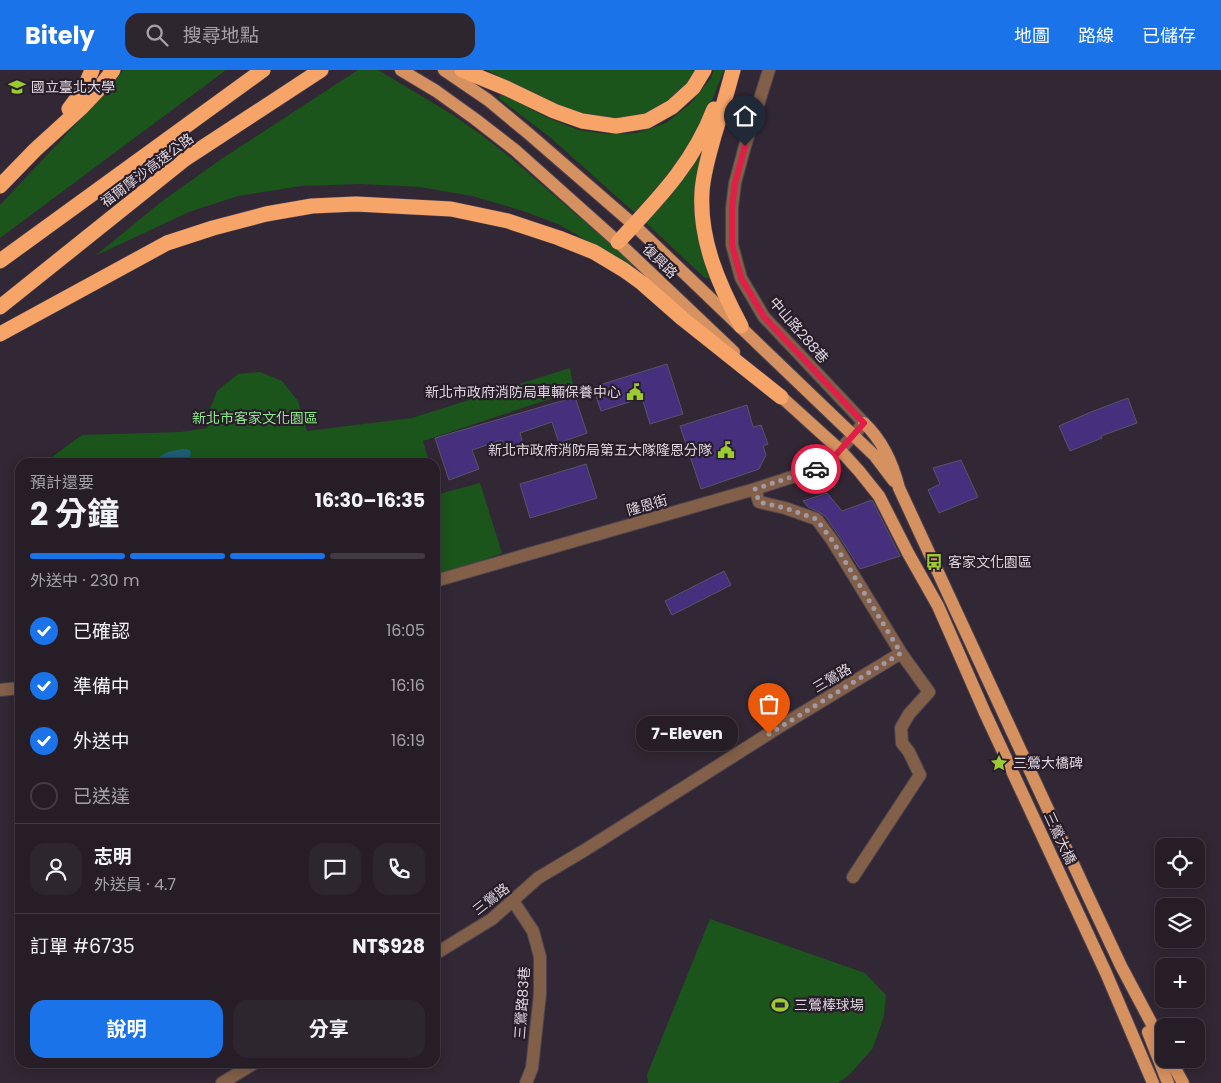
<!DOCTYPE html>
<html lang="zh-TW">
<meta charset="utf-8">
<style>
:root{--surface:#261d27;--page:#2e262f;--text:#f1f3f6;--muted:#a4a2a7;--line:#423b44;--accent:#1a73e8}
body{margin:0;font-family:Poppins,"Noto Sans TC",sans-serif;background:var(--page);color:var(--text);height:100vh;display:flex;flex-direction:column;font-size:19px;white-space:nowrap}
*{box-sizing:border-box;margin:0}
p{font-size:16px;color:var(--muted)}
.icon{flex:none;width:28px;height:28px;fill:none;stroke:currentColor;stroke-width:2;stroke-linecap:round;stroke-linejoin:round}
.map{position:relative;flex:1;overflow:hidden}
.sheet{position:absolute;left:15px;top:388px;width:425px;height:610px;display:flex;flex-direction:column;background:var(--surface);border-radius:15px;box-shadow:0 2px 12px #0003,0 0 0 1px var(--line)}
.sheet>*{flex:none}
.tools{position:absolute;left:1155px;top:768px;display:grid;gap:10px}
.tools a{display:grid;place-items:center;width:50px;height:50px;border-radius:10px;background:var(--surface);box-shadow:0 2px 12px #0003,0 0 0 1px var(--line);font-size:25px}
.pin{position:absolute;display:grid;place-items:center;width:42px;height:42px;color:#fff;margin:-51px -21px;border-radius:50% 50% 50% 0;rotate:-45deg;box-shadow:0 0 5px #0007}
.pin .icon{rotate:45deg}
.courier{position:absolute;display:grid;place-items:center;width:50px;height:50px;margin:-25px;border:4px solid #e11d48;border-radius:50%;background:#fff;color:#222;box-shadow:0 1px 6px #0007}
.bubble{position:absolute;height:35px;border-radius:15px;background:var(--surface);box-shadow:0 2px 12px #0003,0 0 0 1px var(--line);font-size:16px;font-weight:700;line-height:35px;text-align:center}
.head em{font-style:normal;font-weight:700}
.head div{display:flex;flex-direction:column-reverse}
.head{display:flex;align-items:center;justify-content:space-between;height:85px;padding:0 15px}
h1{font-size:32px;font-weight:700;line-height:38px}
.bar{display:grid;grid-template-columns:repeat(4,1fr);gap:8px 5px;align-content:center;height:60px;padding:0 15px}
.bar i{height:6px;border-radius:4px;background:var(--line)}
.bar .active{background:var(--accent)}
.bar p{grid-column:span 4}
.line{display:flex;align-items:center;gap:12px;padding:0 15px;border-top:1px solid var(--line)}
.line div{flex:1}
.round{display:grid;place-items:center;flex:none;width:52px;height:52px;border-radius:15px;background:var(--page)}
ol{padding:0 15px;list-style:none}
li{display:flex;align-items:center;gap:15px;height:55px}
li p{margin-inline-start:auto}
li .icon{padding:5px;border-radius:50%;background:var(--accent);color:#fff;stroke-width:4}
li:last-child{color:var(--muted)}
li i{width:28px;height:28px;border:2px solid var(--line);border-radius:50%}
.primary-button{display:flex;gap:10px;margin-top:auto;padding:10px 15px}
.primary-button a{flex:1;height:58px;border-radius:15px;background:var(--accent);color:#fff;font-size:20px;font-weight:700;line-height:58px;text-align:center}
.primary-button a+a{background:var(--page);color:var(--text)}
header{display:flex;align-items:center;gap:30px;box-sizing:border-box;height:70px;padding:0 25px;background:var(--accent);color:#fff}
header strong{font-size:24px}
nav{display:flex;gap:28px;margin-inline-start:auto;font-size:18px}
.search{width:350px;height:45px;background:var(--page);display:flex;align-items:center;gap:12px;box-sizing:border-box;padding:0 18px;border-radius:15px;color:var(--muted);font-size:19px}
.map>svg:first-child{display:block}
</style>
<header>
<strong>Bitely</strong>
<div class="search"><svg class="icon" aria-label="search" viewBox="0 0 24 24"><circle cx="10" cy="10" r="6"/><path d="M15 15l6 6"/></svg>搜尋地點</div>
<nav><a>地圖</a><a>路線</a><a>已儲存</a></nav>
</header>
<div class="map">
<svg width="1221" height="1013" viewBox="0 0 1221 1013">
<rect width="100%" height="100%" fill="#322734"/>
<!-- green -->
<path fill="#1b551b" d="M 123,0 L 226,0 L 0,168 L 0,135 L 109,19 Z
M 358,0 L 378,0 L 453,45 L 483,66 L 511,88 L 645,204 L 558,154 L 520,140 L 472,126 L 420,117 L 361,114 L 301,116 L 238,126 L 189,142 L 95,186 L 161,132 L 220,90 Z
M 486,0 L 698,0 L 678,24 L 659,38 L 636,47 L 613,50 L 590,47 L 563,38 Z
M 714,0 L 724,0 C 714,26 703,53 689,77 C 673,101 655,122 636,144 L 551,68 L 501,30 L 499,27 L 500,25 L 505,25 L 546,47 L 578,60 L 608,64 L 637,63 L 666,53 L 690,34 L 711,8 Z
M 707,72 L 710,206 L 709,208 L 705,208 L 645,152 Z
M 570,298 L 574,321 L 423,371 L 429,392 L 51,392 L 52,387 L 82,365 L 181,362 L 207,358 L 210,339 L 217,321 L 238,304 L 260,302 L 282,311 L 298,331 L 307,361 L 412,348 Z
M 435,412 L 439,424 L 480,413 L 502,483 L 463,498 L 435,506 Z
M 710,849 L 865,903 L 886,925 L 884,946 L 873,978 L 850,1004 L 838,1013 L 648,1013 L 647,1005 Z"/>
<!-- water -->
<path fill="#1e5e77" d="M 184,379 L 190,380 L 191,384 L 188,390 L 184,391 L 181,388 L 176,389 L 171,392 L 151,392 C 156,391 158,388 162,385 C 169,381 176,380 184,379 Z"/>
<!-- building -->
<path fill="#46307d" stroke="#575466" d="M 667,294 L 683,344 L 650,354 L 642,328 L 601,341 L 593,317 Z
M 575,327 L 587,363 L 559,373 L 552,352 L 520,363 L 524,377 L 506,383 L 502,370 L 472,380 L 479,399 L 449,410 L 435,368 Z
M 1128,328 L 1137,353 L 1101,366 L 1102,368 L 1070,381 L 1059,356 L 1091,342 Z
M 747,335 L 753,357 L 761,355 L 768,374 L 763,376 L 766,385 L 759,399 L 701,419 L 680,356 Z
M 961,390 L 978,427 L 939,443 L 928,420 L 940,414 L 933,398 Z
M 586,394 L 597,428 L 530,448 L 520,414 Z
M 827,423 L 842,441 L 872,430 L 900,486 L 860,499 L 839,466 L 825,446 L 819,442 L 808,437 L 803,431 Z
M 724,501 L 731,515 L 672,545 L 665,531 Z"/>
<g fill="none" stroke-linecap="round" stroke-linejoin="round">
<!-- minor casing -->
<g stroke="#4e4350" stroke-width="14">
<path id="minor" d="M 435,511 L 755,419 L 826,396 L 864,353 L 764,247 L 741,208 L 732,175 L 732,138 L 735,113 L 745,76 L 769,0
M 0,620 L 20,618
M 853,807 L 920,705 L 909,682 L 902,673 L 901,658 L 909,644 L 929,622 L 901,583
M 513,831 L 533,861 L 540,887 L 540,924 L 532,998 L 526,1013
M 435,884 L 492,849 L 538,808 L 585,780 L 784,654 L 901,583 L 832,470 L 818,451 L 816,449 L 785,438 L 759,432 L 755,419
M 222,1013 L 256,992"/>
</g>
<!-- major casing -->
<g stroke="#4e4350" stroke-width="14">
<path id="major" d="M 401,0 L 436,21 L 475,49 L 515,80 L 618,172 L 734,282
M 444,0 L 488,30 L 529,64 L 634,155 L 853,365 L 875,386 L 894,411
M 776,322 L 840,380 L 859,401 L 879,426 L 908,483 L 938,536 L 985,643 L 1106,903 L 1153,1013
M 864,353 C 882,370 893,394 899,418 L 1089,828 L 1121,896 L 1164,977
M 1148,962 L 1168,1013
M 1170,989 L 1183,1013"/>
</g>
<!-- highway casing -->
<g stroke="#4e4350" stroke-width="16">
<path id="highway" d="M 462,0 L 506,18 L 554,41 L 582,51 L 616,56 L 647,51 L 672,37 L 693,18 L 704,0
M 733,0 C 727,22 721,44 714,66 C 709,85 703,103 702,122 C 699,170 719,215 741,256
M 69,39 L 84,19 L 92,0
M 0,116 L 35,80 L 81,38 L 98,20 L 113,0
M 618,172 C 658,129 693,94 714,39
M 0,191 L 263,0
M 0,237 L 185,89 L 321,0
M 0,264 L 167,173 L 213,158 L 266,144 L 312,136 L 356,134 L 451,139 L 508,151 L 559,168 L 594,182 L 624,200 L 642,213 L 683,249 L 781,327"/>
</g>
<!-- minor -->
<use href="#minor" stroke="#815f48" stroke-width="12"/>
<!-- major -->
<use href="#major" stroke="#d69160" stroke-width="12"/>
<!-- highway -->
<use href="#highway" stroke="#f7a469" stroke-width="15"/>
</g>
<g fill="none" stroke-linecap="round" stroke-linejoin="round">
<!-- done -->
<path stroke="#a299a4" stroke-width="5" stroke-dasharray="0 9" d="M 769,664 L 901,583 L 832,470 L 816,449 L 785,438 L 759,432 L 755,419 L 816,399"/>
<!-- route -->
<path stroke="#e11d48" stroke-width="6" d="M 745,76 L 735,113 L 732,138 L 732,175 L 741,208 L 764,247 L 864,353 L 826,396 L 816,399"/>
</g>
<!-- icons -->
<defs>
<g id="university-bare" transform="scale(1.35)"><path d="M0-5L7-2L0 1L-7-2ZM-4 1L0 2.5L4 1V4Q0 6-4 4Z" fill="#9cca31" stroke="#281e2a" stroke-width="2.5" paint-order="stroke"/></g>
<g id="civic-bare" transform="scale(1.35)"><path d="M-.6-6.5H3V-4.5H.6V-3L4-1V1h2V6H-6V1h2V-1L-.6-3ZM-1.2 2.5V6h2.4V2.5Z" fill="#9cca31" stroke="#281e2a" stroke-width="2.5" paint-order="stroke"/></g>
<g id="bus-bare" transform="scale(1.35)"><path d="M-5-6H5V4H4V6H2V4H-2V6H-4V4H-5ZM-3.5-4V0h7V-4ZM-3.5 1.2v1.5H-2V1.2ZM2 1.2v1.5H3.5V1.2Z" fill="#9cca31" stroke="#281e2a" stroke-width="2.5" paint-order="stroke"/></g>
<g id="sight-bare" transform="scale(1.35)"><path d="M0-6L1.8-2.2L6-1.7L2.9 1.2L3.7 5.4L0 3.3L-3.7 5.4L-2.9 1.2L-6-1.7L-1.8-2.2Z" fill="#9cca31" stroke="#281e2a" stroke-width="2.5" paint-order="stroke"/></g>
<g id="stadium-bare" transform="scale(1.35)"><path d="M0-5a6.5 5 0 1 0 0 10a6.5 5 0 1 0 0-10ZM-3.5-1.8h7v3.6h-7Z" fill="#9cca31" stroke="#281e2a" stroke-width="2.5" paint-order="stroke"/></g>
</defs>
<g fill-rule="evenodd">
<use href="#university-bare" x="17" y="17"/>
<use href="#civic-bare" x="635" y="322"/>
<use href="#civic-bare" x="726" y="380"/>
<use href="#bus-bare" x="934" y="492"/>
<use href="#sight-bare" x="999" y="693"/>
<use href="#stadium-bare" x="780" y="935"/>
</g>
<g text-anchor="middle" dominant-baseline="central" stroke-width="4.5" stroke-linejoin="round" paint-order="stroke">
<!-- poi labels -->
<g font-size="14" fill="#dfd7e0" stroke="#281e2a" text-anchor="start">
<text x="31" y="17">國立臺北大學</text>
<text x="621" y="322" text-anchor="end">新北市政府消防局車輛保養中心</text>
<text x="712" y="380" text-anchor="end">新北市政府消防局第五大隊隆恩分隊</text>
<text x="948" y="492">客家文化園區</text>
<text x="1013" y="693">三鶯大橋碑</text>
<text x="794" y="935">三鶯棒球場</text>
</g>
<!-- street labels -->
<g font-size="14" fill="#dfd7e0" stroke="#281e2a">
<text transform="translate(147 100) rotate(-37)">福爾摩沙高速公路</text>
<text transform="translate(660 191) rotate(44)">復興路</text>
<text transform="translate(799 260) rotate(49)">中山路288巷</text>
<text transform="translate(647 435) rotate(-16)">隆恩街</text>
<text transform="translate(832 608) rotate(-31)">三鶯路</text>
<text transform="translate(1060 768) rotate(65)">三鶯大橋</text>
<text transform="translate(491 829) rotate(-38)">三鶯路</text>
<text transform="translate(522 933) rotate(-86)">三鶯路83巷</text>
</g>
<!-- park labels -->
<g font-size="14" fill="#8ee98b" stroke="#281e2a">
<text x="255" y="348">新北市客家文化園區</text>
</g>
</g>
</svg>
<div class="tools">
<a><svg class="icon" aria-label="locate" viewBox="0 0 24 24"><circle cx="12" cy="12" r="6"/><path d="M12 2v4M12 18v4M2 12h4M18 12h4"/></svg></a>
<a><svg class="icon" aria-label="layers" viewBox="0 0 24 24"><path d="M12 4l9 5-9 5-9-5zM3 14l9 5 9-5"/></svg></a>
<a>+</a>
<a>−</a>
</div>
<div class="pin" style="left:769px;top:664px;background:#ea580c"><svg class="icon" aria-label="bag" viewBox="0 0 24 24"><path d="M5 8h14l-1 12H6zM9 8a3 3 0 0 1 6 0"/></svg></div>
<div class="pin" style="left:745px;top:76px;background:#1f2937"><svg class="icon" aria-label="home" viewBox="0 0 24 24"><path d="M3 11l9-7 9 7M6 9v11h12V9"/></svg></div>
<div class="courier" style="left:816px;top:399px"><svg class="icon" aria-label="car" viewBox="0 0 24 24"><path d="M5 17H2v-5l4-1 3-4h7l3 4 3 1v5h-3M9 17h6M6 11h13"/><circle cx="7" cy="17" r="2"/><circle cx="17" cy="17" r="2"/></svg></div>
<div class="bubble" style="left:636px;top:646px;width:102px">7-Eleven</div>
<section class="sheet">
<div class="head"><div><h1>2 分鐘</h1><p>預計還要</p></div><em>16:30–16:35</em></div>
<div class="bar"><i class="active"></i><i class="active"></i><i class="active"></i><i></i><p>外送中 · 230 m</p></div>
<ol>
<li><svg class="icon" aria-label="check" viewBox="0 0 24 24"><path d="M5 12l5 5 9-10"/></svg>已確認<p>16:05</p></li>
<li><svg class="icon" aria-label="check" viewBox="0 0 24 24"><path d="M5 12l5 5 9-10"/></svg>準備中<p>16:16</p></li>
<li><svg class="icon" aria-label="check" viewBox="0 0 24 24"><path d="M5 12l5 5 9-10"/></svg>外送中<p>16:19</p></li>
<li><i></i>已送達</li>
</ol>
<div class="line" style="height:90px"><a class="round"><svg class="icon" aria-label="person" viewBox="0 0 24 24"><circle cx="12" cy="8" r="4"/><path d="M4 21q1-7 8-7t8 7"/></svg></a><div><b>志明</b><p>外送員 · 4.7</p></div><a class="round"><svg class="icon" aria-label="chat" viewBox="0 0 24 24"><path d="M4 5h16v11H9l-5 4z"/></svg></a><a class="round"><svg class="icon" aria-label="phone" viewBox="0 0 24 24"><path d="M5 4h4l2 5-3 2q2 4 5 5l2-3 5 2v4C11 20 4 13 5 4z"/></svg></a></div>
<div class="line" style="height:65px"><div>訂單 #6735</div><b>NT$928</b></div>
<div class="primary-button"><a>說明</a><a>分享</a></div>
</section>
</div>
